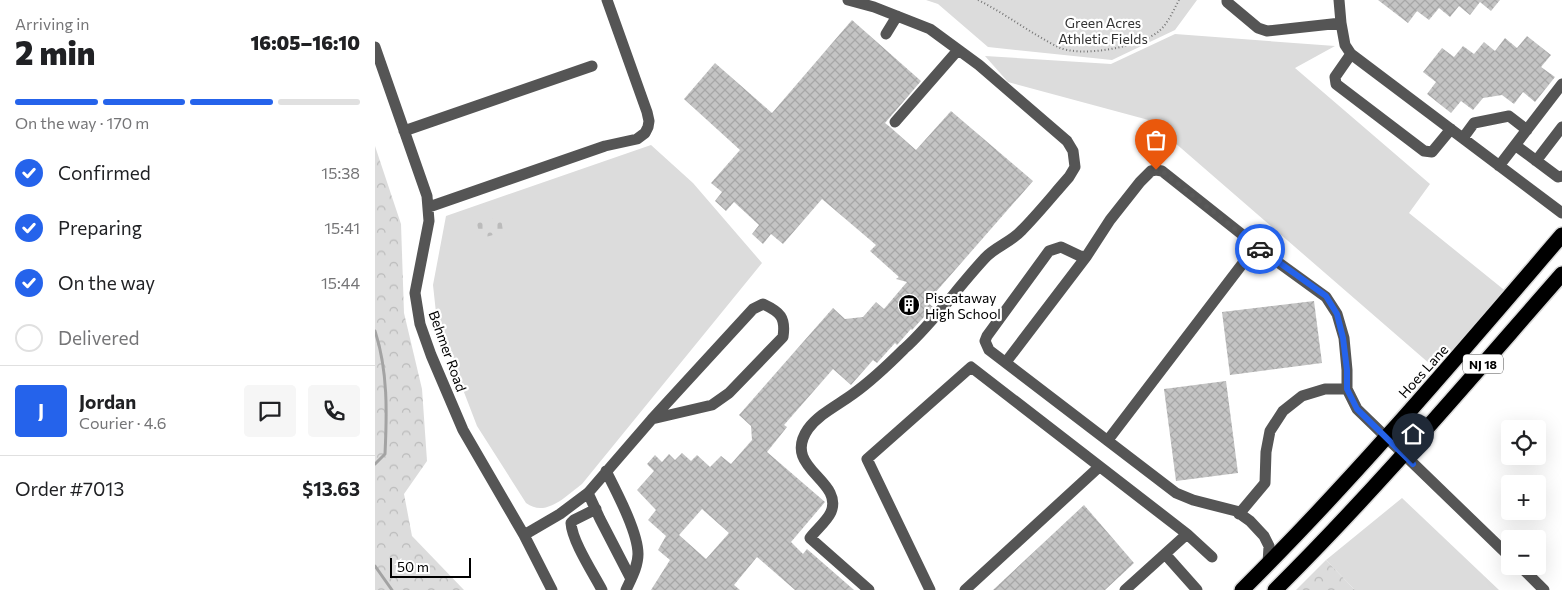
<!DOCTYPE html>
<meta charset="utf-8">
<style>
:root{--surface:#fff;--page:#f6f6f6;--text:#202124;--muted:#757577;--line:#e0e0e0;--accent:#2563eb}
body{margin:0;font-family:Commissioner,sans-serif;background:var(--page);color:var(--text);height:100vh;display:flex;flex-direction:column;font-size:19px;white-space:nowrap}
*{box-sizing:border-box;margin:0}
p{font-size:16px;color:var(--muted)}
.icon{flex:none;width:28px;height:28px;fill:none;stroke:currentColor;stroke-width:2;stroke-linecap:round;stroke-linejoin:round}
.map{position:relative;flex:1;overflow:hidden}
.panel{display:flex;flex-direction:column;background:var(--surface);width:375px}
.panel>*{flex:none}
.controls{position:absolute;left:1126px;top:420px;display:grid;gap:10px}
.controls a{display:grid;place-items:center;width:45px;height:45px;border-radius:5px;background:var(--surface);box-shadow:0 5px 20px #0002;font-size:25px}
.scale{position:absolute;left:15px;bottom:12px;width:81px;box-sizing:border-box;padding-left:5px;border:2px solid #000;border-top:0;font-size:14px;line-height:18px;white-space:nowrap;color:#000;-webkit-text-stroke:4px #fff;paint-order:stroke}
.pin{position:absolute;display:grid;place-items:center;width:42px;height:42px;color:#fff;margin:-51px -21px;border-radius:50% 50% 50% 0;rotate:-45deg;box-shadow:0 0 5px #0007}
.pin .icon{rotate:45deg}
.courier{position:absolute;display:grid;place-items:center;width:50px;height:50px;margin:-25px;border:4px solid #2563eb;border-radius:50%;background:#fff;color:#222;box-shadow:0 1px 6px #0007}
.headline em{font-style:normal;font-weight:800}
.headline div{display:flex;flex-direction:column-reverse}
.headline{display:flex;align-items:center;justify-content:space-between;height:85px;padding:0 15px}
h1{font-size:32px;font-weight:800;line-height:38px}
.bar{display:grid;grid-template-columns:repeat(4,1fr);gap:8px 5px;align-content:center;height:60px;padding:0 15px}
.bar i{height:6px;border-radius:4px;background:var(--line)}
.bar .on{background:var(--accent)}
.bar p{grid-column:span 4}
.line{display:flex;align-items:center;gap:12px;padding:0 15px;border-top:1px solid var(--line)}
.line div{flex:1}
.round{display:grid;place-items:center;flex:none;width:52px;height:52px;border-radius:5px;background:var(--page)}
ol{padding:0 15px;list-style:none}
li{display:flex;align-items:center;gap:15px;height:55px}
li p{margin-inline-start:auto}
li .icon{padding:5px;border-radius:50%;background:var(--accent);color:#fff;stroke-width:4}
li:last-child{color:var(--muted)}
li i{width:28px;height:28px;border:2px solid var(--line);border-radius:50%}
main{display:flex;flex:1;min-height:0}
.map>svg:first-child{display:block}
</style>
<main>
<section class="panel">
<div class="headline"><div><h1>2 min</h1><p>Arriving in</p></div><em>16:05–16:10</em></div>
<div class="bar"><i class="on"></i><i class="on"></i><i class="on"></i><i></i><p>On the way · 170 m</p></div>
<ol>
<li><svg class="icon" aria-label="check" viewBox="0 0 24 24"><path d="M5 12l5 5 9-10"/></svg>Confirmed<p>15:38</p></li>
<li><svg class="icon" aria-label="check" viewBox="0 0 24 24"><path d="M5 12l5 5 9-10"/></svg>Preparing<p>15:41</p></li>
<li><svg class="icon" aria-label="check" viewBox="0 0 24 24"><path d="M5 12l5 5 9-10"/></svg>On the way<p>15:44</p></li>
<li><i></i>Delivered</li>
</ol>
<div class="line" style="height:90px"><b class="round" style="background:var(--accent);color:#fff">J</b><div><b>Jordan</b><p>Courier · 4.6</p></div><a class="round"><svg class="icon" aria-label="chat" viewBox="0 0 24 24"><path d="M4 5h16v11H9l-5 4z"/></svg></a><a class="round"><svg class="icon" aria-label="phone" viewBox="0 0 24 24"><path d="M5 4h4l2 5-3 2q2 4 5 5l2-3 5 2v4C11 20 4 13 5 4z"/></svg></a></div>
<div class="line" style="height:65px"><div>Order #7013</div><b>$13.63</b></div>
</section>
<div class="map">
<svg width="1187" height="590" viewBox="0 0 1187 590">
<defs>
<pattern id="forest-crowns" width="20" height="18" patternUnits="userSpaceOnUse" patternTransform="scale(1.25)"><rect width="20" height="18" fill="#dcdcdc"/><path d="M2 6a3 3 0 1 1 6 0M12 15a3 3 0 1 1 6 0" fill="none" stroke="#bbb"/></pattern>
<pattern id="cemetery-stones" width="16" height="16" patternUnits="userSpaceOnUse" patternTransform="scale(1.25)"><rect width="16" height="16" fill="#dcdcdc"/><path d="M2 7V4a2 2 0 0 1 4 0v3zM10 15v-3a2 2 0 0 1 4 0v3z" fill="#bbb"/></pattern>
<pattern id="building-cross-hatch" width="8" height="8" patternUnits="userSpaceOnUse" patternTransform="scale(1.25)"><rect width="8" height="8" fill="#c4c4c4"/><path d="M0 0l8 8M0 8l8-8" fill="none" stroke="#a7a7a7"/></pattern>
</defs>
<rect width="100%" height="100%" fill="#fff"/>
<!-- green -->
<path fill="#dcdcdc" d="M 551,0 L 822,0 L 800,30 L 737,60 L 613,47 L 563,4 Z
M 800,34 L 960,46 L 920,68 L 1055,184 L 1034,213 L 1133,293 L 1063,371 L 799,142 L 777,145 L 781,122 L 633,82 L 610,56 L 736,64 Z
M 276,145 L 318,183 L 387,263 L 207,484 C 191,496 171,518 151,503 L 102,426 L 62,322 L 58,285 L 71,216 Z
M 1027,498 L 1124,590 L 980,590 L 951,560 Z"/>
<!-- forest -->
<path fill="url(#forest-crowns)" d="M 0,146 L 26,224 L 29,313 L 47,389 L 52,461 L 29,494 L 37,536 L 89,590 L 0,590 Z
M 951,560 L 980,590 L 921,590 Z"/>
<!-- cemetery -->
<path fill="url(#cemetery-stones)" d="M 125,217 L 129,232 L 107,238 L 101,223 Z"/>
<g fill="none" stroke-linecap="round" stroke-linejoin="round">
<!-- stream -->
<path stroke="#a3a3a3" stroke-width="3" d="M 0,331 C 13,371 12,413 10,454 L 0,464
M 0,566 L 17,590"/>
</g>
<!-- building -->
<path fill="url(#building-cross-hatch)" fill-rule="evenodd" d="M 1003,0 L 1125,0 L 1116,11 L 1105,2 L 1095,15 L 1084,6 L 1075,17 L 1064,8 L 1054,20 L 1042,11 L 1033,23 Z
M 477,20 L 546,81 L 510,123 L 515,127 L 541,150 L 576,111 L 658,181 L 552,302 L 558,307 L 537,330 L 536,329 L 522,345 L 520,343 L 502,363 L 498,360 L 476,385 L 458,369 L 409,425 L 412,427 L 392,452 L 450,502 L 416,542 L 428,554 L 432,549 L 479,590 L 420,590 L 382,557 L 359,585 L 365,590 L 276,590 L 295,560 L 283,550 L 291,536 L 273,520 L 281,510 L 262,490 L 279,471 L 272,464 L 280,455 L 287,462 L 294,454 L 300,460 L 307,453 L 316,461 L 322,455 L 335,467 L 346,456 L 356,464 L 377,440 L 376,426 L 364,415 L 458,308 L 470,319 L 488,317 L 501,302 L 509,309 L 532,282 L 521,279 L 524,277 L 495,251 L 501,245 L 447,199 L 408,244 L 396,234 L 388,244 L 377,234 L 384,225 L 359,202 L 351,211 L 340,201 L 347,192 L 336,183 L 365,150 L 309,99 L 340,63 L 397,113 ZM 327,509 L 354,533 L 331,559 L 304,535 Z
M 1152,36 L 1176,55 L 1166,67 L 1180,77 L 1160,102 L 1148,92 L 1139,104 L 1127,95 L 1108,98 L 1098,110 L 1086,101 L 1076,113 L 1052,94 L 1061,82 L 1048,72 L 1067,48 L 1079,57 L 1088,46 L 1099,54 L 1109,42 L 1120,51 L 1130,38 L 1142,48 Z
M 939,301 L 947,363 L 855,375 L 847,312 Z
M 851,381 L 863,473 L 801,481 L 789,389 Z
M 709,505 L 759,563 L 730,590 L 618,590 Z"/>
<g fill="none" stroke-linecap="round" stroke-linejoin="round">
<!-- highway casing -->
<g stroke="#dbdbdb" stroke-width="18">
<path id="highway" d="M 867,590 C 980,478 1083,356 1187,235
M 900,590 C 1001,490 1093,381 1187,274"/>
</g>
<!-- path -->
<path stroke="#777" stroke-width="2" stroke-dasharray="1 2.5" stroke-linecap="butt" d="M 603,0 C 631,14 655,33 683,47 C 706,58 763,47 783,32 C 793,24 798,11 804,0"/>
<!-- minor -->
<path stroke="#555" stroke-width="11" d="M 473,0 L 499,7 L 555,29 L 604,65 L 692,141 L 698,151 L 700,167 L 694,177 C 678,195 663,214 646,231 C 636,242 620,247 610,258 C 582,288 559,322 529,349 C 513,365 496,381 478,394 C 463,405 444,414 433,429 C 406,468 469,480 456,512 C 452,521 441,530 435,538 L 494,590
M 852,0 L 852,2 L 883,28 L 892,31 L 966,23 L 964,0
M 966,23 L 970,45 L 976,54 L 1187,213
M 511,34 L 522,16
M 0,47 L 52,196 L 54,221 L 40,293 L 45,324 L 56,355 L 88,430 L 149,535 L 177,590
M 976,54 L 960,77 L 961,84 L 1049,151 L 1057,152 L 1076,129
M 520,122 L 583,50
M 29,131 L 217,66
M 1088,138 L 1099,123 L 1134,116 L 1152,130
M 1140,145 L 1183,177 L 1187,176
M 1161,161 L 1187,127
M 1124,166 L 1187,84
M 54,207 L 230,146 L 262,139 L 270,133 L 273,127 L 274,121 L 272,112 L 232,0
M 631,362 L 711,257
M 733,440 L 881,246
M 231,471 C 241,491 263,532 263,554 C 263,567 256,579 251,590
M 213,493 L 225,519 L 256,579
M 221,509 L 199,520 L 196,523 C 197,541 218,573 227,590
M 864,514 L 890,483 L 891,452 L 895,431 L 908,411 L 927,396 L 950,389 L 972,389
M 812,534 L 837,557
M 149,535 L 185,514 L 213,493 L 277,419 L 378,309 L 388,304 C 405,312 411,317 408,337 L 354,393 L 337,405 L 277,419
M 790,554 L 822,590
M 893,564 L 894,546 L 889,536 L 875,521 L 861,511 L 818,500 L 801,493 L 614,350 L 610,341 L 612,336 L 674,251 L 686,247 L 705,256 L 711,257 L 735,220 L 765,182 L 776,171 L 781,170 L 787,171 L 893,255 L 951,297 L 962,314 L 969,338 L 972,370 L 972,389 L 982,409 L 1135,557
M 1145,566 L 1169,590
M 555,590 L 492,459 L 596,367 L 812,534 L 750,590
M 590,590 L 724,467"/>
<!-- highway -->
<use href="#highway" stroke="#000" stroke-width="15"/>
</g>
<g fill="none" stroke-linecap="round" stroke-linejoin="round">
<!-- done -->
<path stroke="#595959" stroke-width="5" stroke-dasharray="0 9" d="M 781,170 L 787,171 L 885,249"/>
<!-- route -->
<path stroke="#2563eb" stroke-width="6" d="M 885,249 L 951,296 L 962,314 L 968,338 L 972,370 L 972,389 L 982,409 L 1038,464"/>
</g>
<!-- icons -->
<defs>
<g id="building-disc" transform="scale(1.125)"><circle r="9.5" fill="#000" stroke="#fff"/><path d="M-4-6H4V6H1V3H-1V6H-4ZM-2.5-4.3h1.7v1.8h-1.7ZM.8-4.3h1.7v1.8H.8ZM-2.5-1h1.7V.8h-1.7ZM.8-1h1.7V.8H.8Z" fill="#fff"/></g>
</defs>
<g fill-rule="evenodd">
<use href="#building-disc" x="534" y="305"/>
</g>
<g text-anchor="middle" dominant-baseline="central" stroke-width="4.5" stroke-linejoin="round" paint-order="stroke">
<!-- shield labels -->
<rect fill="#fff" stroke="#4c4c4c" stroke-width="1" x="1088" y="354.5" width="40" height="19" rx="4"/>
<g font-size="12" font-weight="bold" fill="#000">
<text x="1108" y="364">NJ 18</text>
</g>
<!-- park labels -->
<g font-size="14" fill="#333" stroke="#fff">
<text x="728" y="22">Green Acres<tspan x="728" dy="16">Athletic Fields</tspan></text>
</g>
<!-- poi labels -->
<g font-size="14" fill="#000" stroke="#fff" text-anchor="start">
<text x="550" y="297">Piscataway<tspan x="550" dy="16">High School</tspan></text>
</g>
<!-- street labels -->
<g font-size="14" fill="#000" stroke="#fff">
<text transform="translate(73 351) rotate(70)">Behmer Road</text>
<text transform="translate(1048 371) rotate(-48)">Hoes Lane</text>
</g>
</g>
</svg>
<div class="controls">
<a><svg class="icon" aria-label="locate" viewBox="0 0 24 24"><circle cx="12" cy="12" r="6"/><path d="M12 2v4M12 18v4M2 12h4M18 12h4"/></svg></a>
<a>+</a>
<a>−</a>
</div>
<div class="scale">50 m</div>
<div class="pin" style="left:781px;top:170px;background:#ea580c"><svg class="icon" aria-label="bag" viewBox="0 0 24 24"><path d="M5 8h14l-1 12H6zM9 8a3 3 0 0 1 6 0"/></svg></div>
<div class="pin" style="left:1038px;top:464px;background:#1f2937"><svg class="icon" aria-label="home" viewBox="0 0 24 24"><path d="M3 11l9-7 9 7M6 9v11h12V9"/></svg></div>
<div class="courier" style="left:885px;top:249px"><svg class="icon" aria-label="car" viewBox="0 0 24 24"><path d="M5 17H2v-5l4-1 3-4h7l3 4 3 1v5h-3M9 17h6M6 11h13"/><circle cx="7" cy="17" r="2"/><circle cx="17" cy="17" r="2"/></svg></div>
</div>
</main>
